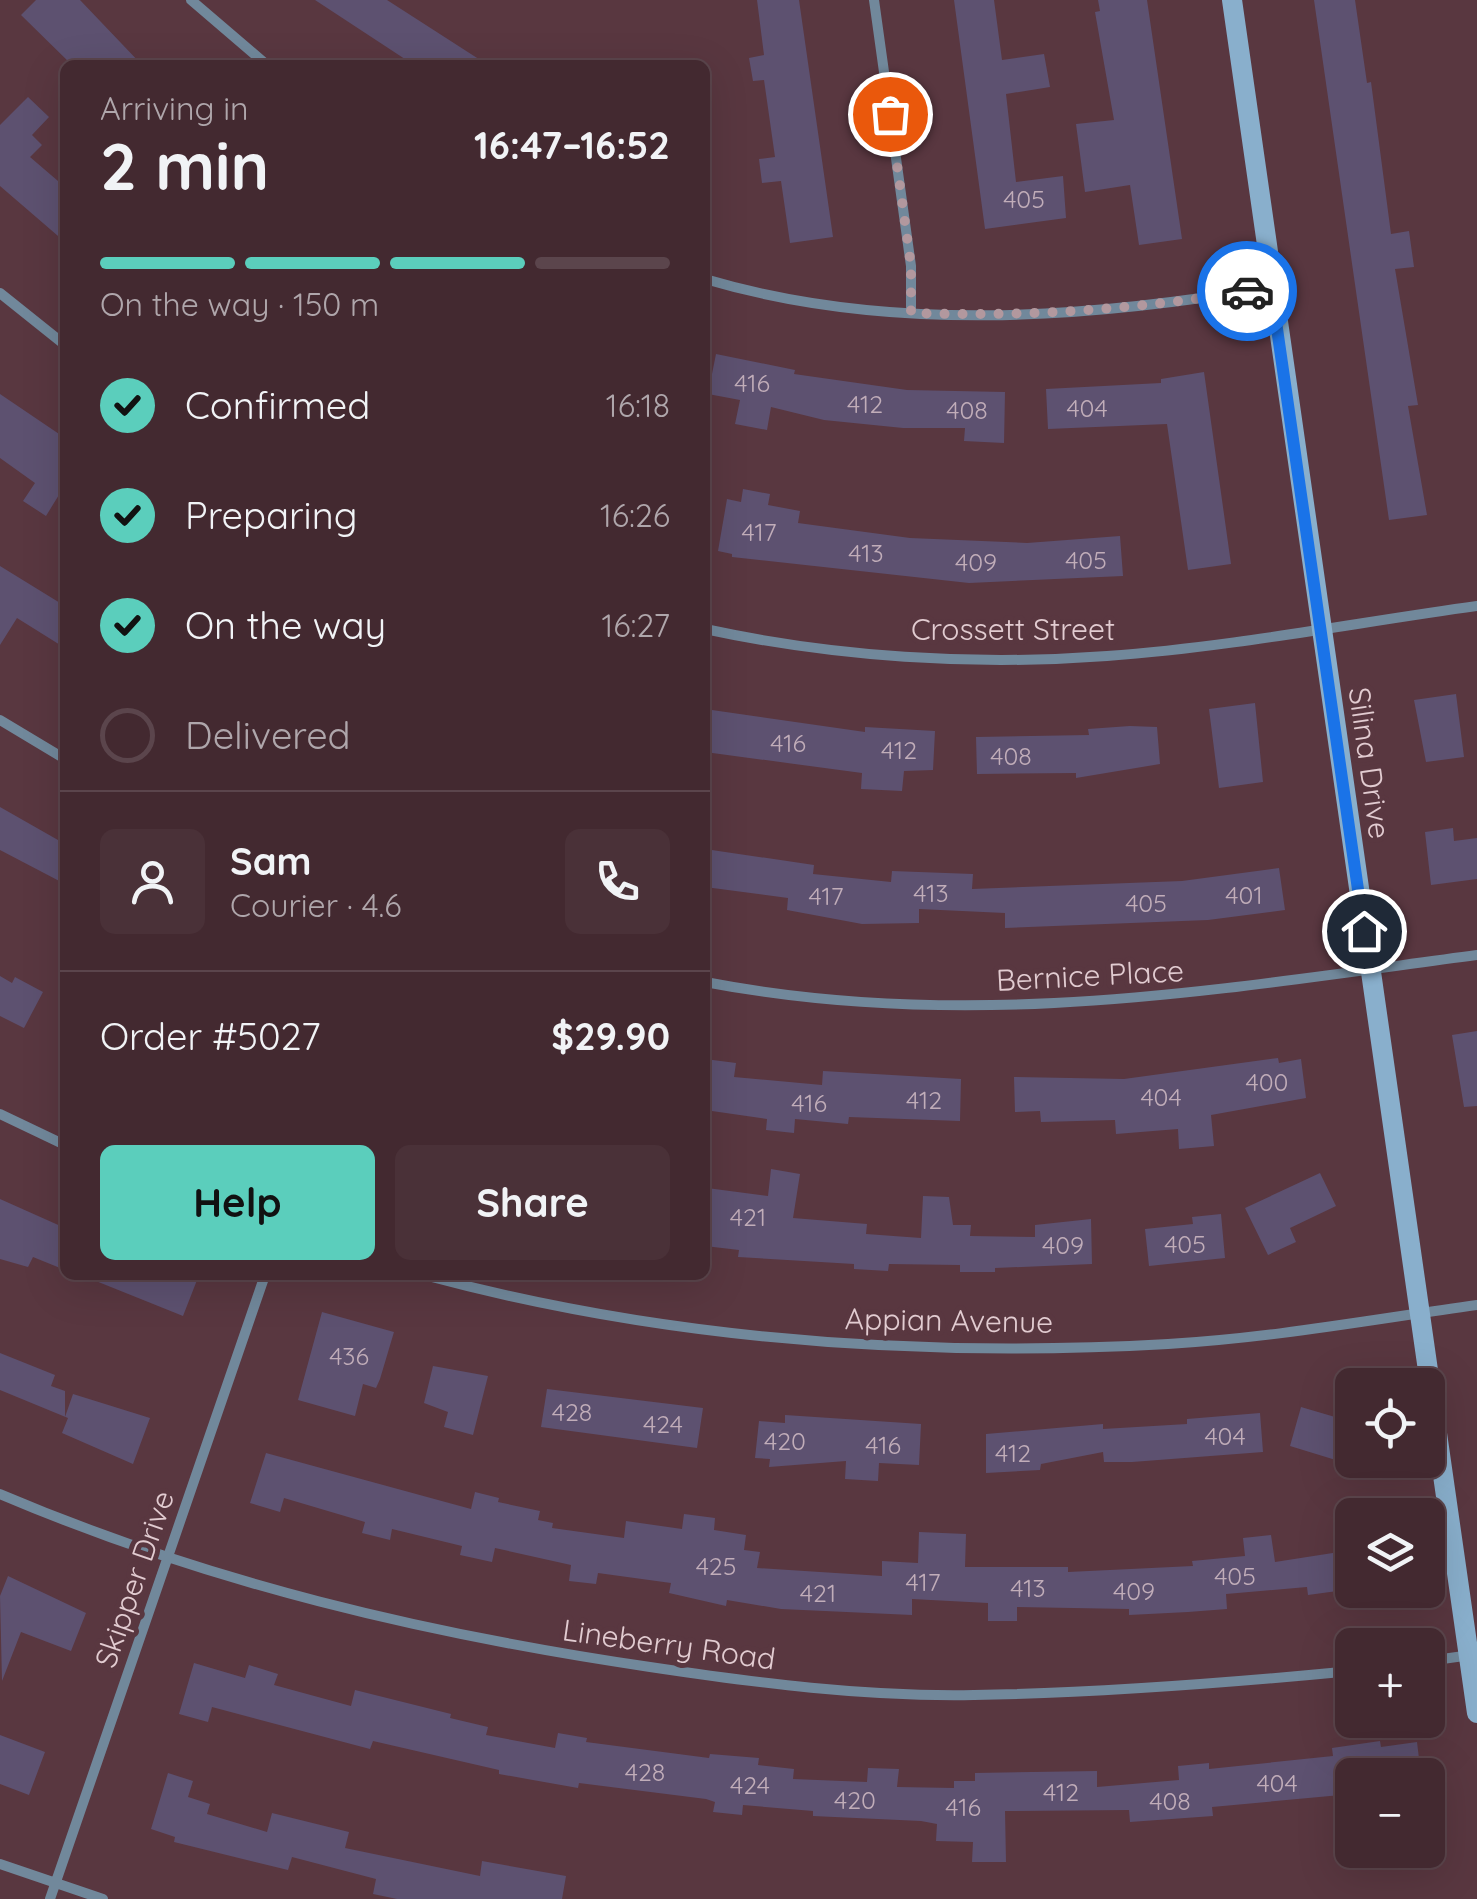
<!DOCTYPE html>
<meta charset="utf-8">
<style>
:root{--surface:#432930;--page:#4a3138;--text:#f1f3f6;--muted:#afa6ab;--line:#5b454c;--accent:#5bcebc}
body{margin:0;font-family:Quicksand,sans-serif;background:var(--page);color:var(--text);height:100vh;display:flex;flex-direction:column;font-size:38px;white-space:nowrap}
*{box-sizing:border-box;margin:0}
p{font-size:32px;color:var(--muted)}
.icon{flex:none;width:55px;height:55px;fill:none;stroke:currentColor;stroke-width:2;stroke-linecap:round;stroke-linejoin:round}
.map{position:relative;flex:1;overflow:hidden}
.side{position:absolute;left:60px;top:60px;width:650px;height:1220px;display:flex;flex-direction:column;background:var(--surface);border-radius:15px;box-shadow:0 10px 40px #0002,0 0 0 2px var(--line)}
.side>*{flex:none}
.tools{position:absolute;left:1335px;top:1368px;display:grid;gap:20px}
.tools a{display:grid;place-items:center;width:110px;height:110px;border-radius:15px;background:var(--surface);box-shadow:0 10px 40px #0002,0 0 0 2px var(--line);font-size:50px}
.pin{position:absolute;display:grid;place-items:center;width:85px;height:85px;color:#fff;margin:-42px;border:5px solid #fff;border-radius:50%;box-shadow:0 2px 10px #0007}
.courier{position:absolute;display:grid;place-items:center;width:100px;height:100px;margin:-50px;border:8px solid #1a73e8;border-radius:50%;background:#fff;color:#222;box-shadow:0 2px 12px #0007}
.overview em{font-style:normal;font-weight:700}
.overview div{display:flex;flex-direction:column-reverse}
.overview{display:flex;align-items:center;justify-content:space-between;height:170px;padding:0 40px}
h1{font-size:65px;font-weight:700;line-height:75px}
.bar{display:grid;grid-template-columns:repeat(4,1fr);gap:15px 10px;align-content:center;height:120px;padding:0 40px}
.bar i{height:12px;border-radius:8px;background:var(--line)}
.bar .on{background:var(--accent)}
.bar p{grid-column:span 4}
.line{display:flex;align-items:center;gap:25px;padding:0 40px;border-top:2px solid var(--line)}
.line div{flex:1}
.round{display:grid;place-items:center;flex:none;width:105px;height:105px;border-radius:15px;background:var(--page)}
ol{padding:0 40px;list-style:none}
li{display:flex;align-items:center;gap:30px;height:110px}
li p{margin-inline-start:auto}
li .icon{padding:10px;border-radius:50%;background:var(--accent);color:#111;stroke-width:4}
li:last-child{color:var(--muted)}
li i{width:55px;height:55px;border:5px solid var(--line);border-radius:50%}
.action{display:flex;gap:20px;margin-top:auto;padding:20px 40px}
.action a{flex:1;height:115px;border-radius:15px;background:var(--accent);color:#111;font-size:40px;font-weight:700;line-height:115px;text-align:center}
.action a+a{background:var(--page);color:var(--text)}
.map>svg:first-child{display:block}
</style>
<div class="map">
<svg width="1477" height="1899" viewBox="0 0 1477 1899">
<rect width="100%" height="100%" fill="#593740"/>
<!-- building -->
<path fill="#5d5170" d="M 36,0 L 80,0 L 142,65 L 72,65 L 21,15 Z
M 315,0 L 387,0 L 488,65 L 414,65 Z
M 757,0 L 799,0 L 833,237 L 790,243 L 781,181 L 762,183 L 759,159 L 775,157 L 764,80 L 753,81 L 749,58 L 764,55 Z
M 954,0 L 994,0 L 1002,60 L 1044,54 L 1050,87 L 1006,94 L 1016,182 L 1063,176 L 1066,218 L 985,229 Z
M 1098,0 L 1147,0 L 1182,239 L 1139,245 L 1130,185 L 1085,192 L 1076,124 L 1114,120 L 1095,12 L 1100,11 Z
M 1314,0 L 1355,0 L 1367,83 L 1371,82 L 1391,234 L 1409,231 L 1414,267 L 1395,269 L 1418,405 L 1408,406 L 1427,515 L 1389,520 Z
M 28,97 L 49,117 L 32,135 L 42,145 L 30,157 L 65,187 L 65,242 L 0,186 L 0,125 Z
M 716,354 L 795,370 L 794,374 L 907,390 L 1005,392 L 1004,443 L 964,441 L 965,428 L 903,428 L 824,420 L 771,407 L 767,430 L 735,424 L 740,400 L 708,394 Z
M 1204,372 L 1231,564 L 1188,570 L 1167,424 L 1048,429 L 1046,389 L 1161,383 L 1161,379 Z
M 0,394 L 65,438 L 65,485 L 46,516 L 23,501 L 35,483 L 0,458 Z
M 743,489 L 770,494 L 768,505 L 800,511 L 798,523 L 910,538 L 1027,543 L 1120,536 L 1123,576 L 969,583 L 732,557 L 732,554 L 718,551 L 727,499 L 741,502 Z
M 0,566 L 65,606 L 65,648 L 17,618 L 0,645 Z
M 1456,694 L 1464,757 L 1426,762 L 1414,700 Z
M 1255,703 L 1263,782 L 1219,788 L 1209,709 Z
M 705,709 L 865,732 L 865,727 L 935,731 L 933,770 L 904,771 L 902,791 L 861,789 L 862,773 L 705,752 Z
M 1130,726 L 1157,727 L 1160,764 L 1076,778 L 1076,773 L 977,774 L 976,737 L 1089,735 L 1088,729 Z
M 0,807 L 65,844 L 65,884 L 0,850 Z
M 1453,828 L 1454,841 L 1477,838 L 1477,879 L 1431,885 L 1425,832 Z
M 705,849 L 814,865 L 813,874 L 891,882 L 892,871 L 973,874 L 972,889 L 1182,881 L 1279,868 L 1285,910 L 1208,920 L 1005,928 L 1005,913 L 919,909 L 919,923 L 862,924 L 787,910 L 788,898 L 705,887 Z
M 0,976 L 12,983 L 15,977 L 43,992 L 24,1028 L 0,1016 Z
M 1477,1031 L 1477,1106 L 1464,1107 L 1452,1035 Z
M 1278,1058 L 1279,1063 L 1301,1059 L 1306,1098 L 1211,1115 L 1214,1146 L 1179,1149 L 1178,1129 L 1116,1134 L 1115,1120 L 1041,1122 L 1040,1111 L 1015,1112 L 1014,1077 L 1124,1079 Z
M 705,1059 L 736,1063 L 734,1077 L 822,1085 L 823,1071 L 961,1079 L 960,1121 L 849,1117 L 848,1124 L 795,1119 L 794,1133 L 766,1130 L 767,1119 L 705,1110 Z
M 771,1169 L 800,1174 L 793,1218 L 867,1224 L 866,1234 L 921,1238 L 923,1196 L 949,1197 L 953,1225 L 971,1225 L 970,1236 L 1035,1237 L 1035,1225 L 1091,1219 L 1092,1264 L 995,1268 L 995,1272 L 960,1272 L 960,1265 L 889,1264 L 888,1271 L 854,1269 L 854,1264 L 738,1257 L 739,1250 L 705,1246 L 707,1188 L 768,1196 Z
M 1320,1173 L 1336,1206 L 1290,1228 L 1296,1242 L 1268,1255 L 1245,1208 Z
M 0,1199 L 65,1228 L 65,1270 L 33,1257 L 28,1267 L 0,1259 Z
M 1221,1214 L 1225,1258 L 1149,1266 L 1145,1229 L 1193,1224 L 1192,1217 Z
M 81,1275 L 199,1275 L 183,1316 Z
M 322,1312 L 394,1332 L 380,1379 L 376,1388 L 363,1384 L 355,1416 L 298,1400 Z
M 0,1353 L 55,1375 L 51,1386 L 65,1391 L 65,1417 L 73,1394 L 150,1418 L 133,1464 L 62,1433 L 68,1418 L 0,1390 Z
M 433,1366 L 488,1376 L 473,1435 L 444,1427 L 448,1412 L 424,1403 Z
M 547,1389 L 703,1408 L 697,1448 L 541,1427 Z
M 1301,1407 L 1352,1422 L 1352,1465 L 1290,1446 Z
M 1260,1413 L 1263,1452 L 1132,1462 L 1104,1462 L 1103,1452 L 1041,1464 L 1040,1470 L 986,1473 L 986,1434 L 1103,1424 L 1103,1429 L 1187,1424 L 1187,1419 Z
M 785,1415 L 921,1424 L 919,1465 L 879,1463 L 878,1481 L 845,1479 L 846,1461 L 769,1467 L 770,1459 L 755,1458 L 759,1421 L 785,1423 Z
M 266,1453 L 471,1509 L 475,1492 L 499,1498 L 498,1502 L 540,1511 L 538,1520 L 553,1523 L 552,1528 L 624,1538 L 626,1521 L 682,1529 L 684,1514 L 715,1518 L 714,1530 L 746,1535 L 744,1550 L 760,1552 L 757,1568 L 882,1576 L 882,1561 L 918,1563 L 919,1532 L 966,1534 L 965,1567 L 1068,1567 L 1068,1572 L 1193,1566 L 1192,1561 L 1245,1556 L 1243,1538 L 1271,1535 L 1275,1562 L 1352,1550 L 1352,1589 L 1308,1595 L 1307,1587 L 1226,1594 L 1227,1609 L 1188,1612 L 1129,1615 L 1129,1609 L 1017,1607 L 1017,1621 L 988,1621 L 988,1603 L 912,1599 L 912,1615 L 781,1609 L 727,1600 L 726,1606 L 669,1593 L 671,1583 L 598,1573 L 596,1584 L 569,1581 L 571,1565 L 495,1548 L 492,1562 L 460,1555 L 462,1546 L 392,1529 L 390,1540 L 362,1533 L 365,1522 L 284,1498 L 280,1512 L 250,1503 Z
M 8,1576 L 86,1613 L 71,1651 L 21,1632 L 2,1681 L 0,1596 Z
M 194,1663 L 245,1678 L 249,1665 L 278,1674 L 274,1685 L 351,1706 L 355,1690 L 451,1714 L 450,1718 L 488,1727 L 486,1735 L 555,1748 L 558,1733 L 587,1738 L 586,1742 L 709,1758 L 710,1754 L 759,1758 L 758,1765 L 794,1769 L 793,1779 L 867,1782 L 868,1768 L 899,1769 L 897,1787 L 954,1788 L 954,1781 L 975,1781 L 975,1773 L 1097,1771 L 1097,1787 L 1179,1780 L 1178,1766 L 1209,1763 L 1209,1769 L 1333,1756 L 1332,1748 L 1380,1741 L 1381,1747 L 1417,1742 L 1421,1775 L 1352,1775 L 1352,1794 L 1212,1807 L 1213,1816 L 1130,1822 L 1129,1810 L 1005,1811 L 1006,1862 L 972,1862 L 973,1842 L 936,1841 L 937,1824 L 921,1821 L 813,1816 L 813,1811 L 743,1805 L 742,1815 L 713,1812 L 715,1802 L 706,1799 L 579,1783 L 578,1788 L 499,1774 L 499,1770 L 373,1741 L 370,1749 L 212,1707 L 208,1722 L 179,1714 Z
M 0,1735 L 45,1752 L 29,1795 L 0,1784 Z
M 168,1773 L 193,1781 L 188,1797 L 210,1804 L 207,1814 L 267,1832 L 272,1813 L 349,1832 L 345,1848 L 480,1876 L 482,1861 L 566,1876 L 562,1899 L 397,1899 L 373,1894 L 376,1879 L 292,1857 L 288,1870 L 174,1842 L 175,1837 L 151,1829 Z"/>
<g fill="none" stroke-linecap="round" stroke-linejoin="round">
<!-- street -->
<path stroke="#71889b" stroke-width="10" d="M 191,0 L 267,65
M 874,0 L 911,266 L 911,313
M 705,279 C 888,333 1086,319 1271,287
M 0,293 L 65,345
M 705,629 C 835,657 974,666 1107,656 C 1231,647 1354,623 1477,606
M 0,720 L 65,759
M 705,982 C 971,1033 1214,990 1477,955
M 0,1114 L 65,1145
M 424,1275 C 666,1340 918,1358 1168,1344 C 1272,1338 1375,1319 1477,1305
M 0,1494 C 209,1583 426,1634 650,1667 C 757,1683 865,1697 974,1695 C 1101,1693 1227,1683 1352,1671
M 1428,1661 L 1471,1655
M 0,1864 L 103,1899
M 50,1899 L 265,1275"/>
<!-- secondary -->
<path stroke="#89afcc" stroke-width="20" d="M 1232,0 L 1477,1713"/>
</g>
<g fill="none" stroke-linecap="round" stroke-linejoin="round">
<!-- done -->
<path stroke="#b2989e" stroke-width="10" stroke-dasharray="0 18" d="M 890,114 L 911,266 L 911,313 C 1023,317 1135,310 1247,291"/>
<!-- route -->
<path stroke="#1a73e8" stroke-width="12" d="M 1247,291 L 1271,287 L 1364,931"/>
</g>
<g text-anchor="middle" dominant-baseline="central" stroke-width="10" stroke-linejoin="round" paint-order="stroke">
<!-- number labels -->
<g font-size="25" fill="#c1adb9">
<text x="1024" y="198">405</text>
<text x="752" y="382">416</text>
<text x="865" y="403">412</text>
<text x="1087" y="407">404</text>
<text x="967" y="409">408</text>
<text x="759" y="531">417</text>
<text x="866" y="552">413</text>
<text x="1086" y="559">405</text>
<text x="976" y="561">409</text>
<text x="788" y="742">416</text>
<text x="899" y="749">412</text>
<text x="1011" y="755">408</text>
<text x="931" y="892">413</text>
<text x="1244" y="894">401</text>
<text x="826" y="895">417</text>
<text x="1146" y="902">405</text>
<text x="1267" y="1081">400</text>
<text x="1161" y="1096">404</text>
<text x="924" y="1099">412</text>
<text x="809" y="1102">416</text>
<text x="748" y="1216">421</text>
<text x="1185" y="1243">405</text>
<text x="1063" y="1244">409</text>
<text x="349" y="1355">436</text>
<text x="572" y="1411">428</text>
<text x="663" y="1423">424</text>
<text x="1225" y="1435">404</text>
<text x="785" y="1440">420</text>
<text x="883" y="1444">416</text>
<text x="1013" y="1452">412</text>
<text x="716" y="1565">425</text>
<text x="1235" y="1575">405</text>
<text x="923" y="1581">417</text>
<text x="1028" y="1587">413</text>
<text x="1134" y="1590">409</text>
<text x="818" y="1592">421</text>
<text x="645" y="1771">428</text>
<text x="1277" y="1782">404</text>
<text x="750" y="1784">424</text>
<text x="1061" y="1791">412</text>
<text x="855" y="1799">420</text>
<text x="1170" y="1800">408</text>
<text x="963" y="1806">416</text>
</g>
<!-- street labels -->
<g font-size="30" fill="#e2ccd1" stroke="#593740">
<text x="1013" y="629">Crossett Street</text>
<text transform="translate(1370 763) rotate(82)">Silina Drive</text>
<text transform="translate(1090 975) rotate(-3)">Bernice Place</text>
<text transform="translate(949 1320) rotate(1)">Appian Avenue</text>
<text transform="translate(134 1579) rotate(-71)">Skipper Drive</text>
<text transform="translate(669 1644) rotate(8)">Lineberry Road</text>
</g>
</g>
</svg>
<div class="tools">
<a><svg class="icon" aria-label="locate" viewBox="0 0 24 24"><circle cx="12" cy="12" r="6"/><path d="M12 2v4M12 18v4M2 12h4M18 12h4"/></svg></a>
<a><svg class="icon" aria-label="layers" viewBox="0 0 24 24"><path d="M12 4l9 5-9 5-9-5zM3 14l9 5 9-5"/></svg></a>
<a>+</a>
<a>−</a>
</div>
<div class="pin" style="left:890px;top:114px;background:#ea580c"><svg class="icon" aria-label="bag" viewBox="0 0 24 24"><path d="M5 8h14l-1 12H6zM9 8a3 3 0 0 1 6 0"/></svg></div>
<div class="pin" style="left:1364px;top:931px;background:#1f2937"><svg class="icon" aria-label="home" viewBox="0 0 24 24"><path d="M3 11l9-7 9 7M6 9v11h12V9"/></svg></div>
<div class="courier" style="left:1247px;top:291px"><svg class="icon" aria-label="car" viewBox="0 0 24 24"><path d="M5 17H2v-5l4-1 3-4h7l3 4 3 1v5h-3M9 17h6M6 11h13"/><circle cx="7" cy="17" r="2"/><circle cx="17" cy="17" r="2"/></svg></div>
<section class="side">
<div class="overview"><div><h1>2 min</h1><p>Arriving in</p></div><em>16:47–16:52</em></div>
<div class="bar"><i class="on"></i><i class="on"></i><i class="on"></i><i></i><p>On the way · 150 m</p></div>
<ol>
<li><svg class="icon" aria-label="check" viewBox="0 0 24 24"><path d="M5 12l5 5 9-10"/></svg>Confirmed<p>16:18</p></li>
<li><svg class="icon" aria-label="check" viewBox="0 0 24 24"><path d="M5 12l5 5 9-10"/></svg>Preparing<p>16:26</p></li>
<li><svg class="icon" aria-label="check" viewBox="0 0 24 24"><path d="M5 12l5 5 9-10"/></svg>On the way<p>16:27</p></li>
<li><i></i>Delivered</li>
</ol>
<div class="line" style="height:180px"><a class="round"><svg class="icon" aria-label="person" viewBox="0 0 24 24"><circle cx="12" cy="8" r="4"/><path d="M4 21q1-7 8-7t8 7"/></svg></a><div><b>Sam</b><p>Courier · 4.6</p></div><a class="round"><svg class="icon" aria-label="phone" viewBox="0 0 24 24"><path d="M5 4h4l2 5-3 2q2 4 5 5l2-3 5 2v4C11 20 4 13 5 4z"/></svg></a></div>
<div class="line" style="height:130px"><div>Order #5027</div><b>$29.90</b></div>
<div class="action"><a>Help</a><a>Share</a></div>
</section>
</div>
